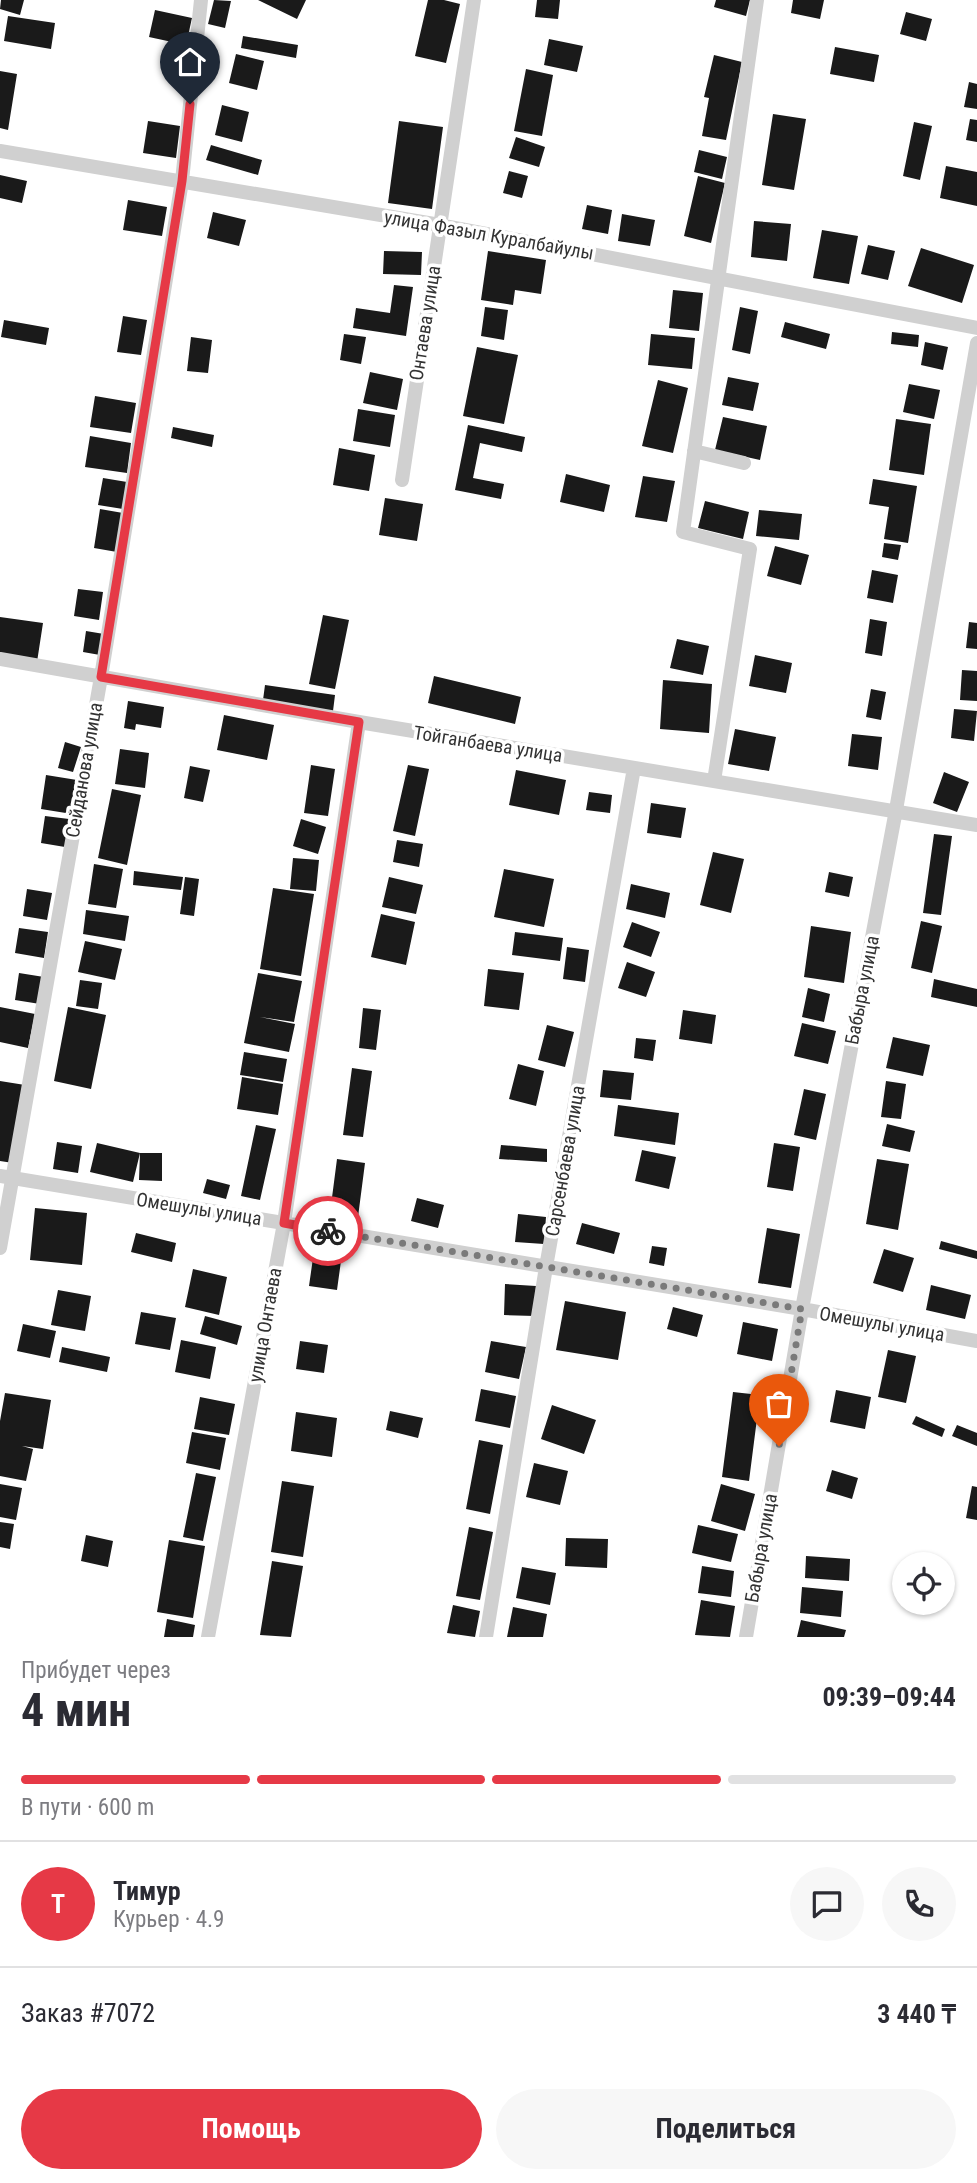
<!DOCTYPE html>
<html lang="ru">
<meta charset="utf-8">
<style>
:root{--surface:#fff;--page:#f7f7f7;--text:#2b2b33;--muted:#7c7c81;--line:#e1e1e2;--accent:#e63946}
body{margin:0;font-family:"Roboto Condensed",sans-serif;background:var(--page);color:var(--text);height:100vh;display:flex;flex-direction:column;font-size:26px;white-space:nowrap}
*{box-sizing:border-box;margin:0}
p{font-size:23px;color:var(--muted)}
.icon{flex:none;width:38px;height:38px;fill:none;stroke:currentColor;stroke-width:2;stroke-linecap:round;stroke-linejoin:round}
.map{position:relative;height:1637px;overflow:hidden}
.details{display:flex;flex-direction:column;background:var(--surface);flex:1}
.details>*{flex:none}
.buttons{position:absolute;left:892px;top:1552px;display:grid;gap:14px}
.buttons a{display:grid;place-items:center;width:63px;height:63px;border-radius:50%;background:var(--surface);box-shadow:0 2px 5px #0004;font-size:35px}
.pin{position:absolute;display:grid;place-items:center;width:60px;height:60px;color:#fff;margin:-72px -30px;border-radius:50% 50% 50% 0;rotate:-45deg;box-shadow:0 0 7px #0007}
.pin .icon{rotate:45deg}
.courier{position:absolute;display:grid;place-items:center;width:70px;height:70px;margin:-35px;border:5px solid #e63946;border-radius:50%;background:#fff;color:#222;box-shadow:0 2px 9px #0007}
.headline em{font-style:normal;font-weight:700}
.headline div{display:flex;flex-direction:column-reverse}
.headline{display:flex;align-items:center;justify-content:space-between;height:119px;padding:0 21px}
h1{font-size:46px;font-weight:700;line-height:52px}
.bar{display:grid;grid-template-columns:repeat(4,1fr);gap:10px 7px;align-content:center;height:84px;padding:0 21px}
.bar i{height:9px;border-radius:5px;background:var(--line)}
.bar .selected{background:var(--accent)}
.bar p{grid-column:span 4}
.line{display:flex;align-items:center;gap:18px;padding:0 21px;border-top:2px solid var(--line)}
.line div{flex:1}
.round{display:grid;place-items:center;flex:none;width:74px;height:74px;border-radius:37px;background:var(--page)}
.action{display:flex;gap:14px;margin-top:auto;padding:14px 21px}
.action a{flex:1;height:80px;border-radius:42px;background:var(--accent);color:#fff;font-size:28px;font-weight:700;line-height:80px;text-align:center}
.action a+a{background:var(--page);color:var(--text)}
.map>svg:first-child{display:block}
</style>
<div class="map">
<svg width="977" height="1637" viewBox="0 0 977 1637">
<rect width="100%" height="100%" fill="#fff"/>
<!-- building -->
<path fill="#1a1a1a" d="M 1,0 L 24,0 L 20,15 L 0,9 Z
M 214,0 L 231,1 L 225,28 L 208,24 Z
M 258,0 L 306,0 L 297,19 Z
M 428,0 L 444,0 L 460,4 L 446,63 L 415,56 Z
M 537,0 L 560,0 L 558,19 L 535,17 Z
M 716,0 L 750,0 L 746,16 L 714,7 Z
M 793,0 L 824,0 L 820,19 L 791,13 Z
M 155,10 L 192,18 L 186,45 L 149,37 Z
M 906,12 L 932,19 L 926,41 L 900,34 Z
M 8,16 L 55,23 L 51,49 L 4,41 Z
M 243,36 L 298,45 L 296,58 L 241,48 Z
M 549,39 L 583,46 L 577,72 L 544,65 Z
M 835,47 L 879,55 L 874,82 L 830,74 Z
M 236,54 L 264,61 L 257,90 L 229,83 Z
M 714,55 L 742,62 L 726,140 L 702,136 L 709,98 L 704,97 Z
M 526,69 L 553,75 L 542,136 L 514,131 Z
M 0,71 L 17,74 L 8,130 L 0,128 Z
M 969,82 L 977,84 L 977,109 L 964,107 Z
M 222,105 L 249,112 L 242,142 L 215,135 Z
M 773,114 L 806,119 L 794,190 L 762,185 Z
M 970,119 L 977,120 L 977,142 L 966,140 Z
M 148,121 L 180,126 L 176,158 L 143,153 Z
M 399,121 L 443,127 L 432,209 L 388,203 Z
M 914,122 L 932,126 L 920,180 L 903,176 Z
M 516,137 L 545,147 L 539,167 L 509,158 Z
M 211,145 L 262,160 L 258,175 L 206,160 Z
M 699,150 L 727,157 L 722,179 L 694,172 Z
M 946,166 L 977,172 L 977,206 L 940,198 Z
M 509,171 L 528,176 L 522,198 L 503,193 Z
M 0,175 L 27,181 L 22,203 L 0,198 Z
M 698,176 L 725,183 L 711,243 L 684,236 Z
M 128,200 L 167,207 L 162,236 L 123,230 Z
M 587,205 L 612,210 L 608,234 L 582,229 Z
M 213,212 L 246,220 L 239,246 L 207,238 Z
M 622,214 L 655,220 L 650,246 L 618,241 Z
M 754,221 L 791,224 L 787,261 L 751,257 Z
M 822,230 L 858,236 L 849,284 L 813,278 Z
M 868,245 L 895,251 L 888,280 L 861,274 Z
M 921,248 L 974,265 L 962,303 L 908,286 Z
M 384,251 L 422,252 L 421,275 L 383,274 Z
M 488,251 L 546,260 L 541,294 L 515,290 L 513,305 L 481,300 Z
M 394,285 L 413,287 L 406,336 L 353,328 L 356,308 L 390,313 Z
M 673,290 L 703,293 L 699,331 L 669,328 Z
M 485,307 L 508,310 L 504,340 L 481,336 Z
M 740,307 L 758,311 L 750,354 L 732,350 Z
M 123,316 L 147,320 L 141,355 L 117,352 Z
M 4,320 L 49,328 L 46,345 L 1,337 Z
M 785,322 L 830,334 L 826,349 L 781,337 Z
M 892,332 L 919,335 L 918,347 L 891,344 Z
M 344,334 L 366,337 L 361,364 L 340,360 Z
M 651,334 L 695,338 L 692,369 L 648,365 Z
M 191,337 L 212,340 L 208,373 L 187,371 Z
M 925,342 L 948,347 L 943,370 L 921,365 Z
M 477,347 L 518,355 L 504,424 L 463,416 Z
M 370,372 L 403,379 L 397,410 L 363,403 Z
M 728,377 L 759,383 L 753,411 L 722,405 Z
M 658,380 L 688,388 L 673,453 L 642,446 Z
M 909,384 L 940,390 L 934,419 L 903,412 Z
M 95,396 L 136,403 L 131,433 L 90,427 Z
M 358,409 L 395,415 L 390,447 L 353,441 Z
M 723,417 L 767,426 L 760,460 L 715,450 Z
M 896,419 L 931,424 L 924,475 L 889,470 Z
M 468,425 L 525,437 L 522,452 L 480,443 L 473,478 L 504,484 L 501,499 L 455,490 Z
M 173,427 L 214,435 L 212,447 L 171,438 Z
M 90,436 L 131,443 L 127,473 L 85,467 Z
M 339,448 L 375,455 L 369,491 L 333,485 Z
M 566,474 L 610,485 L 604,512 L 560,502 Z
M 643,476 L 675,481 L 667,522 L 635,517 Z
M 103,478 L 127,482 L 123,509 L 98,505 Z
M 873,479 L 917,486 L 908,543 L 884,539 L 889,507 L 869,504 Z
M 385,498 L 423,504 L 417,541 L 379,535 Z
M 705,501 L 749,512 L 743,539 L 698,528 Z
M 100,509 L 123,513 L 117,552 L 94,548 Z
M 759,510 L 802,514 L 799,540 L 756,536 Z
M 884,543 L 901,545 L 898,560 L 882,557 Z
M 775,546 L 809,555 L 801,585 L 767,576 Z
M 872,570 L 898,575 L 893,603 L 867,598 Z
M 78,589 L 103,592 L 99,620 L 74,616 Z
M 323,615 L 349,620 L 335,689 L 309,684 Z
M 0,617 L 43,623 L 37,662 L 0,657 Z
M 870,619 L 887,622 L 882,656 L 865,653 Z
M 969,622 L 977,623 L 977,649 L 966,648 Z
M 86,631 L 104,634 L 100,655 L 83,652 Z
M 677,639 L 709,646 L 703,675 L 670,668 Z
M 755,655 L 792,663 L 786,693 L 749,686 Z
M 962,670 L 977,671 L 977,701 L 960,700 Z
M 434,676 L 521,697 L 515,724 L 428,703 Z
M 663,680 L 712,684 L 709,733 L 660,729 Z
M 265,685 L 335,695 L 333,711 L 263,700 Z
M 871,689 L 886,692 L 881,720 L 866,717 Z
M 128,701 L 164,707 L 161,728 L 136,724 L 135,730 L 124,728 Z
M 954,709 L 977,711 L 974,741 L 951,738 Z
M 224,715 L 274,725 L 267,760 L 217,750 Z
M 735,729 L 776,737 L 769,771 L 728,764 Z
M 852,734 L 882,737 L 878,770 L 848,766 Z
M 65,742 L 81,747 L 73,772 L 58,768 Z
M 120,749 L 149,753 L 145,788 L 115,784 Z
M 311,765 L 335,769 L 328,816 L 304,813 Z
M 408,765 L 429,769 L 415,836 L 393,831 Z
M 190,766 L 210,770 L 203,802 L 184,798 Z
M 516,770 L 566,780 L 559,815 L 509,805 Z
M 944,772 L 969,782 L 957,812 L 933,803 Z
M 46,775 L 77,780 L 72,814 L 41,809 Z
M 112,789 L 141,795 L 127,865 L 98,858 Z
M 589,792 L 612,795 L 610,813 L 586,810 Z
M 651,803 L 686,808 L 681,838 L 647,833 Z
M 45,816 L 69,819 L 65,847 L 41,843 Z
M 301,819 L 326,827 L 318,854 L 293,846 Z
M 934,834 L 952,836 L 941,915 L 923,913 Z
M 397,840 L 423,844 L 419,867 L 393,862 Z
M 713,852 L 744,859 L 731,913 L 700,905 Z
M 293,858 L 319,860 L 316,891 L 290,889 Z
M 94,864 L 123,869 L 116,908 L 88,904 Z
M 504,869 L 554,879 L 544,927 L 494,917 Z
M 134,871 L 183,877 L 181,890 L 133,885 Z
M 829,872 L 853,877 L 849,897 L 825,892 Z
M 185,877 L 199,879 L 194,916 L 180,914 Z
M 389,877 L 423,885 L 416,914 L 382,907 Z
M 631,884 L 670,893 L 665,918 L 626,909 Z
M 273,888 L 314,894 L 301,976 L 260,969 Z
M 27,889 L 52,893 L 47,920 L 23,916 Z
M 86,910 L 129,916 L 125,941 L 83,934 Z
M 381,914 L 415,922 L 406,965 L 371,957 Z
M 921,921 L 942,926 L 932,973 L 911,968 Z
M 632,922 L 660,932 L 651,957 L 623,947 Z
M 811,926 L 851,932 L 844,983 L 804,977 Z
M 19,928 L 48,932 L 44,958 L 15,953 Z
M 515,932 L 563,938 L 560,961 L 512,955 Z
M 85,941 L 122,949 L 115,980 L 78,972 Z
M 567,947 L 589,950 L 585,982 L 563,979 Z
M 627,962 L 655,972 L 646,997 L 618,988 Z
M 488,969 L 524,973 L 519,1010 L 484,1006 Z
M 19,973 L 44,977 L 40,1004 L 15,1000 Z
M 258,973 L 302,981 L 294,1022 L 260,1017 L 295,1024 L 289,1052 L 244,1043 Z
M 934,979 L 977,989 L 977,1007 L 931,997 Z
M 80,980 L 102,983 L 98,1009 L 76,1006 Z
M 808,988 L 830,994 L 824,1022 L 802,1017 Z
M 0,1007 L 35,1014 L 28,1048 L 0,1042 Z
M 68,1007 L 106,1015 L 91,1089 L 54,1081 Z
M 363,1008 L 381,1010 L 376,1050 L 359,1048 Z
M 683,1010 L 716,1015 L 712,1044 L 679,1039 Z
M 802,1023 L 836,1031 L 828,1064 L 794,1056 Z
M 547,1025 L 574,1032 L 565,1067 L 538,1060 Z
M 893,1037 L 930,1045 L 923,1076 L 886,1068 Z
M 636,1038 L 656,1040 L 653,1061 L 634,1058 Z
M 244,1052 L 287,1059 L 283,1082 L 240,1075 Z
M 518,1064 L 544,1071 L 536,1106 L 509,1099 Z
M 352,1068 L 372,1071 L 363,1137 L 343,1135 Z
M 603,1070 L 634,1073 L 631,1100 L 600,1097 Z
M 242,1077 L 283,1084 L 278,1115 L 237,1109 Z
M 0,1081 L 25,1085 L 13,1163 L 0,1161 Z
M 886,1081 L 906,1084 L 901,1119 L 881,1117 Z
M 804,1089 L 826,1094 L 816,1140 L 794,1135 Z
M 618,1105 L 679,1113 L 675,1145 L 614,1136 Z
M 887,1124 L 915,1131 L 910,1152 L 882,1146 Z
M 256,1125 L 276,1129 L 260,1200 L 241,1196 Z
M 57,1142 L 82,1146 L 78,1173 L 53,1169 Z
M 97,1143 L 140,1153 L 133,1182 L 90,1172 Z
M 774,1143 L 800,1147 L 793,1191 L 767,1187 Z
M 501,1145 L 547,1149 L 547,1162 L 499,1159 Z
M 642,1150 L 676,1157 L 669,1189 L 635,1181 Z
M 140,1153 L 162,1153 L 162,1181 L 139,1180 Z
M 337,1159 L 365,1163 L 358,1217 L 330,1213 Z
M 877,1159 L 909,1164 L 898,1230 L 866,1224 Z
M 207,1179 L 230,1185 L 226,1199 L 203,1193 Z
M 417,1198 L 444,1205 L 438,1228 L 411,1221 Z
M 35,1208 L 87,1213 L 82,1265 L 30,1260 Z
M 518,1214 L 546,1217 L 544,1244 L 515,1242 Z
M 582,1223 L 620,1233 L 614,1254 L 576,1244 Z
M 767,1228 L 800,1234 L 791,1288 L 758,1283 Z
M 136,1233 L 176,1243 L 172,1262 L 131,1252 Z
M 941,1241 L 977,1251 L 977,1259 L 939,1249 Z
M 652,1246 L 667,1248 L 664,1266 L 649,1263 Z
M 884,1249 L 914,1258 L 903,1292 L 873,1283 Z
M 313,1258 L 341,1261 L 337,1290 L 309,1286 Z
M 193,1269 L 227,1277 L 219,1315 L 185,1307 Z
M 505,1284 L 536,1286 L 535,1316 L 504,1315 Z
M 931,1285 L 971,1295 L 965,1319 L 926,1310 Z
M 58,1290 L 91,1296 L 85,1331 L 51,1325 Z
M 565,1301 L 626,1312 L 618,1360 L 556,1350 Z
M 673,1307 L 703,1315 L 697,1337 L 667,1329 Z
M 141,1312 L 176,1318 L 170,1350 L 135,1344 Z
M 205,1316 L 242,1326 L 237,1345 L 200,1334 Z
M 743,1322 L 778,1329 L 772,1361 L 737,1354 Z
M 23,1324 L 56,1331 L 50,1358 L 17,1351 Z
M 181,1340 L 216,1347 L 210,1379 L 175,1372 Z
M 300,1341 L 328,1345 L 324,1373 L 296,1369 Z
M 491,1341 L 526,1347 L 519,1379 L 485,1372 Z
M 62,1347 L 110,1357 L 107,1372 L 59,1362 Z
M 888,1350 L 916,1356 L 906,1403 L 878,1397 Z
M 481,1389 L 516,1396 L 510,1428 L 475,1421 Z
M 836,1390 L 871,1397 L 865,1429 L 830,1422 Z
M 733,1392 L 760,1395 L 749,1481 L 722,1477 Z
M 5,1393 L 51,1400 L 43,1449 L 22,1446 L 33,1449 L 26,1481 L 0,1476 L 0,1421 Z
M 200,1397 L 235,1404 L 229,1435 L 194,1429 Z
M 552,1405 L 596,1420 L 584,1454 L 541,1439 Z
M 390,1411 L 423,1418 L 418,1438 L 386,1430 Z
M 296,1412 L 337,1418 L 332,1457 L 291,1451 Z
M 916,1416 L 945,1429 L 942,1437 L 912,1424 Z
M 957,1425 L 977,1433 L 977,1446 L 952,1436 Z
M 192,1432 L 226,1438 L 220,1470 L 186,1463 Z
M 479,1440 L 503,1445 L 490,1514 L 466,1509 Z
M 534,1463 L 568,1471 L 560,1505 L 526,1497 Z
M 832,1470 L 858,1478 L 852,1499 L 826,1491 Z
M 196,1473 L 216,1477 L 203,1541 L 183,1537 Z
M 282,1481 L 314,1486 L 303,1557 L 271,1552 Z
M 0,1484 L 22,1488 L 16,1520 L 0,1517 Z
M 721,1484 L 755,1494 L 745,1531 L 711,1521 Z
M 972,1486 L 977,1487 L 977,1520 L 966,1518 Z
M 0,1522 L 14,1524 L 10,1549 L 0,1547 Z
M 698,1525 L 738,1534 L 731,1562 L 692,1553 Z
M 469,1527 L 493,1532 L 480,1600 L 456,1596 Z
M 86,1535 L 113,1541 L 108,1567 L 81,1561 Z
M 566,1538 L 608,1539 L 607,1568 L 565,1566 Z
M 169,1540 L 205,1546 L 193,1618 L 157,1612 Z
M 806,1556 L 850,1559 L 849,1581 L 805,1578 Z
M 272,1561 L 303,1566 L 291,1637 L 260,1635 Z
M 702,1566 L 734,1571 L 731,1597 L 698,1593 Z
M 522,1567 L 556,1573 L 550,1605 L 516,1598 Z
M 802,1587 L 843,1591 L 841,1617 L 800,1613 Z
M 701,1600 L 735,1606 L 730,1637 L 695,1635 Z
M 453,1605 L 480,1611 L 475,1637 L 447,1633 Z
M 513,1607 L 547,1614 L 543,1637 L 507,1637 Z
M 167,1619 L 195,1625 L 193,1637 L 164,1637 Z
M 801,1620 L 846,1630 L 844,1637 L 797,1637 Z"/>
<g fill="none" stroke-linecap="round" stroke-linejoin="round">
<!-- street -->
<path stroke="#d0d0d0" stroke-width="14" d="M 0,151 L 440,225 L 977,328
M 694,451 L 744,463
M 402,480 L 474,0
M 0,659 L 359,722 L 977,825
M 714,781 L 750,549 L 683,532 L 757,0
M 0,1176 L 802,1309 L 977,1341
M 0,1248 L 101,677 L 182,181 L 201,0
M 208,1637 L 284,1223 L 359,722
M 486,1637 L 546,1267 L 634,768
M 746,1637 L 802,1309 L 896,810 L 977,343"/>
</g>
<g fill="none" stroke-linecap="round" stroke-linejoin="round">
<!-- done -->
<path stroke="#7a7a7a" stroke-width="7" stroke-dasharray="0 12.6" d="M 328,1231 L 802,1309 L 779,1446"/>
<!-- route -->
<path stroke="#e63946" stroke-width="9" d="M 190,104 L 182,181 L 101,677 L 359,722 L 284,1223 L 328,1231"/>
</g>
<g text-anchor="middle" dominant-baseline="central" stroke-width="7" stroke-linejoin="round" paint-order="stroke">
<!-- street labels -->
<g font-size="19" fill="#333" stroke="#fff">
<text transform="translate(489 235) rotate(10)">улица Фазыл Куралбайулы</text>
<text transform="translate(425 323) rotate(-81)">Онтаева улица</text>
<text transform="translate(488 744) rotate(9)">Тойганбаева улица</text>
<text transform="translate(84 770) rotate(-80)">Сейданова улица</text>
<text transform="translate(862 990) rotate(-79)">Бабыра улица</text>
<text transform="translate(565 1161) rotate(-80)">Сарсенбаева улица</text>
<text transform="translate(199 1209) rotate(9)">Омешулы улица</text>
<text transform="translate(882 1324) rotate(10)">Омешулы улица</text>
<text transform="translate(265 1325) rotate(-80)">улица Онтаева</text>
<text transform="translate(761 1548) rotate(-80)">Бабыра улица</text>
</g>
</g>
</svg>
<div class="buttons">
<a><svg class="icon" aria-label="locate" viewBox="0 0 24 24"><circle cx="12" cy="12" r="6"/><path d="M12 2v4M12 18v4M2 12h4M18 12h4"/></svg></a>
</div>
<div class="pin" style="left:779px;top:1446px;background:#ea580c"><svg class="icon" aria-label="bag" viewBox="0 0 24 24"><path d="M5 8h14l-1 12H6zM9 8a3 3 0 0 1 6 0"/></svg></div>
<div class="pin" style="left:190px;top:104px;background:#1f2937"><svg class="icon" aria-label="home" viewBox="0 0 24 24"><path d="M3 11l9-7 9 7M6 9v11h12V9"/></svg></div>
<div class="courier" style="left:328px;top:1231px"><svg class="icon" aria-label="bike" viewBox="0 0 24 24"><circle cx="6" cy="16" r="4"/><circle cx="18" cy="16" r="4"/><path d="M6 16l4-8h5l3 8M10 8l3 8H6M13 5h3"/></svg></div>
</div>
<section class="details">
<div class="headline"><div><h1>4 мин</h1><p>Прибудет через</p></div><em>09:39–09:44</em></div>
<div class="bar"><i class="selected"></i><i class="selected"></i><i class="selected"></i><i></i><p>В пути · 600 m</p></div>
<div class="line" style="height:126px"><b class="round" style="background:var(--accent);color:#fff">Т</b><div><b>Тимур</b><p>Курьер · 4.9</p></div><a class="round"><svg class="icon" aria-label="chat" viewBox="0 0 24 24"><path d="M4 5h16v11H9l-5 4z"/></svg></a><a class="round"><svg class="icon" aria-label="phone" viewBox="0 0 24 24"><path d="M5 4h4l2 5-3 2q2 4 5 5l2-3 5 2v4C11 20 4 13 5 4z"/></svg></a></div>
<div class="line" style="height:91px"><div>Заказ #7072</div><b>3 440 ₸</b></div>
<div class="action"><a>Помощь</a><a>Поделиться</a></div>
</section>
